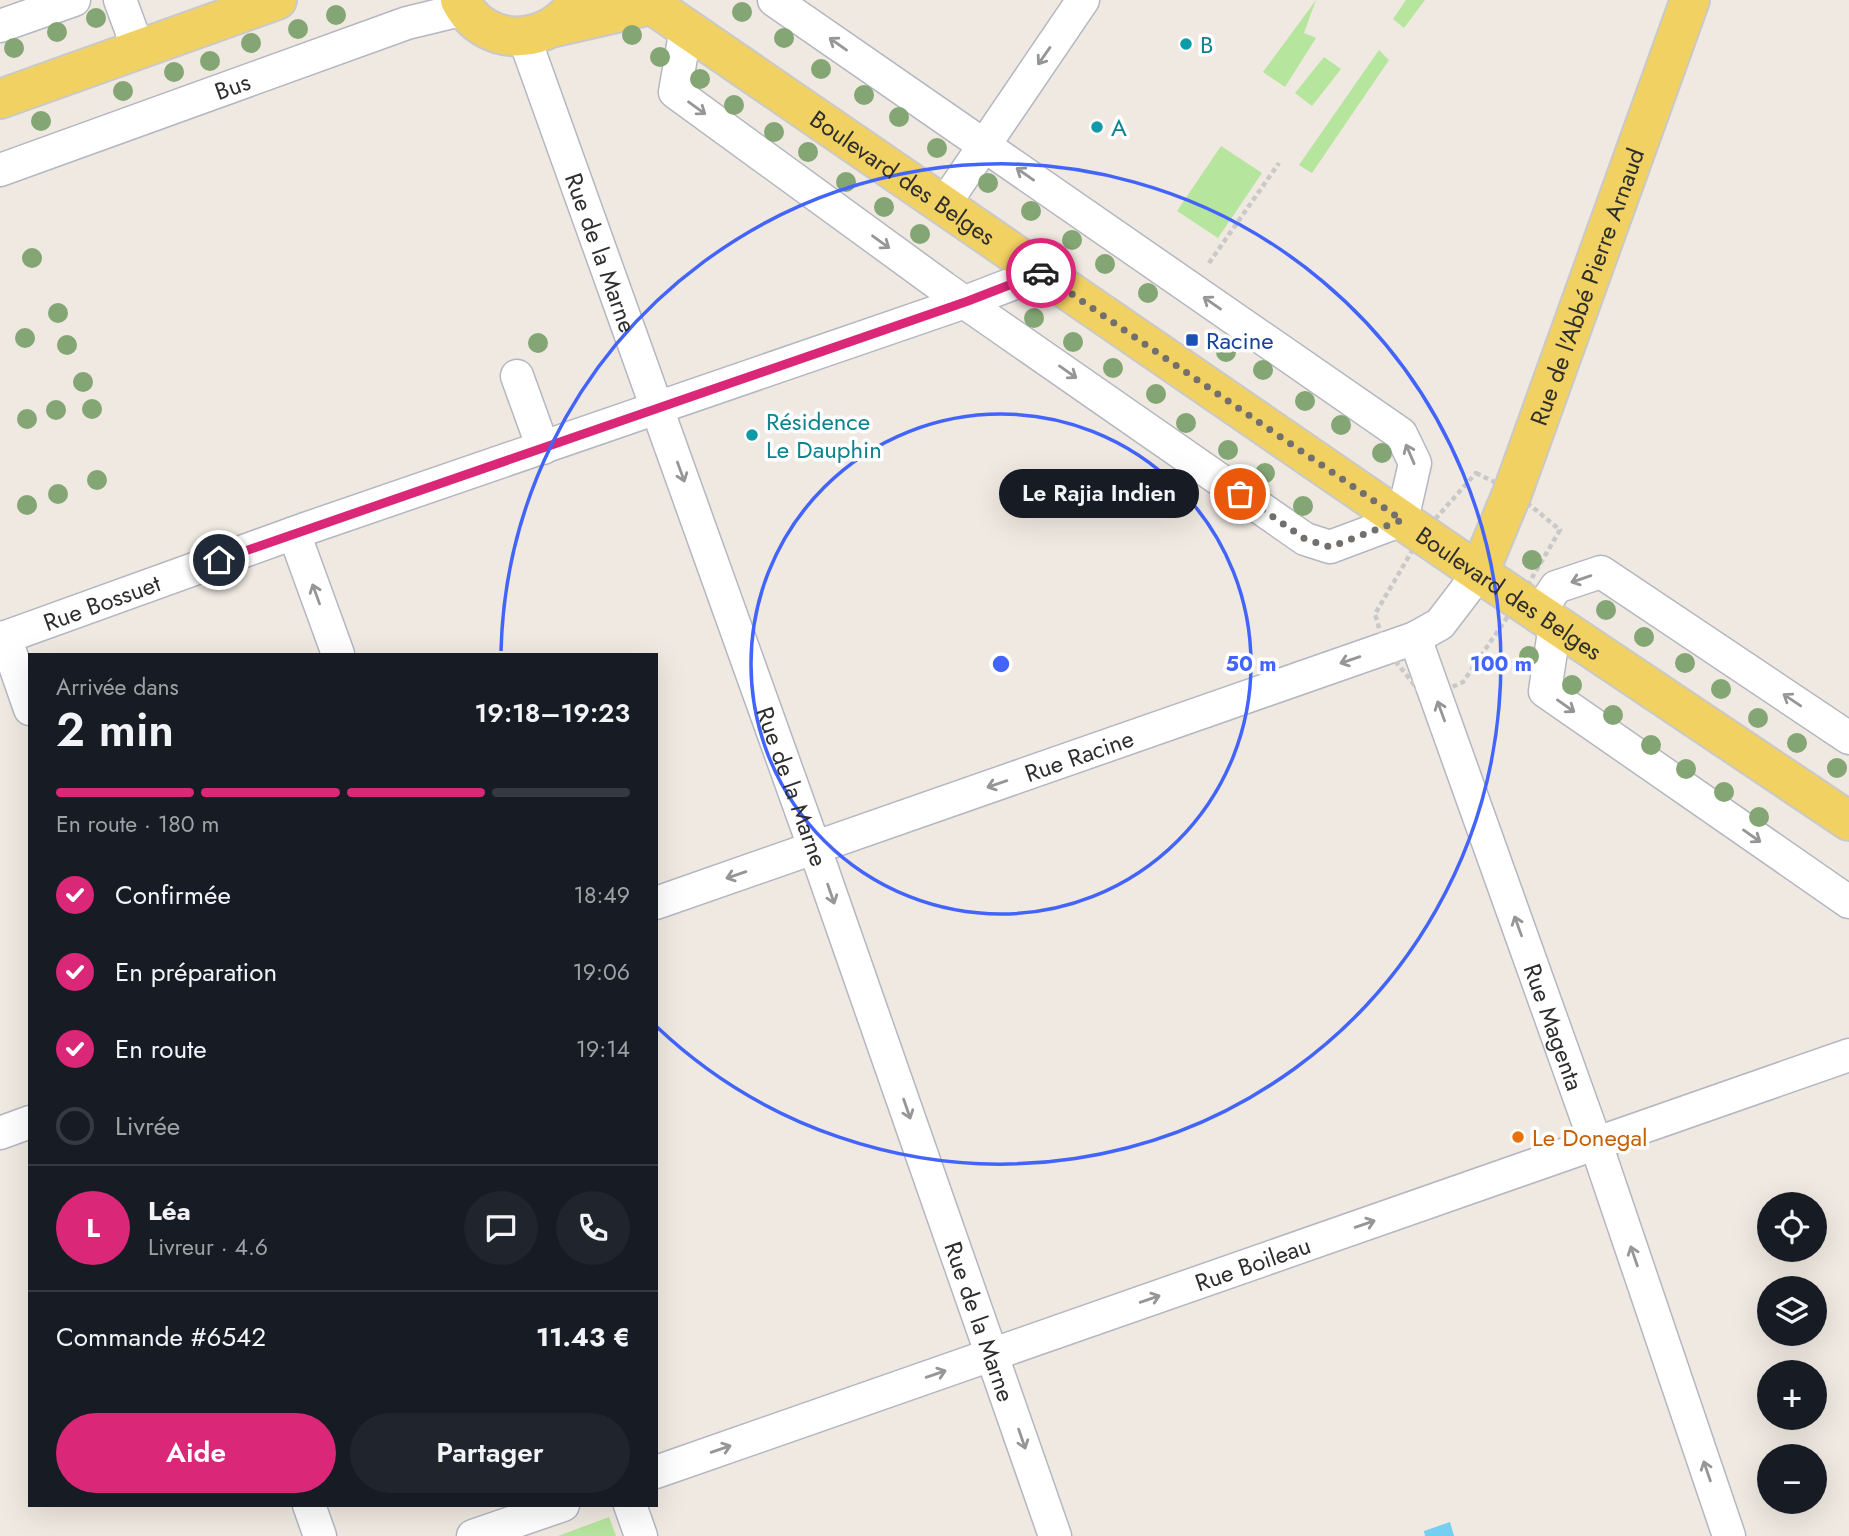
<!DOCTYPE html>
<html lang="fr">
<meta charset="utf-8">
<style>
:root{--surface:#171b24;--page:#20242c;--text:#f1f3f6;--muted:#9ea1a6;--line:#363941;--accent:#db2777}
body{margin:0;font-family:Jost,sans-serif;background:var(--page);color:var(--text);height:100vh;display:flex;flex-direction:column;font-size:26px;white-space:nowrap}
*{box-sizing:border-box;margin:0}
p{font-size:23px;color:var(--muted)}
.icon{flex:none;width:38px;height:38px;fill:none;stroke:currentColor;stroke-width:2;stroke-linecap:round;stroke-linejoin:round}
.map{position:relative;flex:1;overflow:hidden}
.drawer{position:absolute;left:28px;top:653px;width:630px;height:854px;display:flex;flex-direction:column;background:var(--surface);border-radius:0px;box-shadow:0 7px 28px #0002}
.drawer>*{flex:none}
.buttons{position:absolute;left:1757px;top:1192px;display:grid;gap:14px}
.buttons a{display:grid;place-items:center;width:70px;height:70px;border-radius:50%;background:var(--surface);box-shadow:0 7px 28px #0002;font-size:35px}
.pin{position:absolute;display:grid;place-items:center;width:60px;height:60px;color:#fff;margin:-30px;border:4px solid #fff;border-radius:50%;box-shadow:0 2px 7px #0007}
.courier{position:absolute;display:grid;place-items:center;width:70px;height:70px;margin:-35px;border:5px solid #db2777;border-radius:50%;background:#fff;color:#222;box-shadow:0 2px 9px #0007}
.bubble{position:absolute;height:49px;border-radius:24px;background:var(--surface);box-shadow:0 7px 28px #0002;font-size:23px;font-weight:600;line-height:49px;text-align:center}
.summary em{font-style:normal;font-weight:600}
.summary div{display:flex;flex-direction:column-reverse}
.summary{display:flex;align-items:center;justify-content:space-between;height:119px;padding:0 28px}
h1{font-size:46px;font-weight:600;line-height:52px}
.bar{display:grid;grid-template-columns:repeat(4,1fr);gap:10px 7px;align-content:center;height:84px;padding:0 28px}
.bar i{height:9px;border-radius:5px;background:var(--line)}
.bar .active{background:var(--accent)}
.bar p{grid-column:span 4}
.line{display:flex;align-items:center;gap:18px;padding:0 28px;border-top:2px solid var(--line)}
.line div{flex:1}
.round{display:grid;place-items:center;flex:none;width:74px;height:74px;border-radius:37px;background:var(--page)}
ol{padding:0 28px;list-style:none}
li{display:flex;align-items:center;gap:21px;height:77px}
li p{margin-inline-start:auto}
li .icon{padding:7px;border-radius:50%;background:var(--accent);color:#fff;stroke-width:4}
li:last-child{color:var(--muted)}
li i{width:38px;height:38px;border:4px solid var(--line);border-radius:50%}
.action{display:flex;gap:14px;margin-top:auto;padding:14px 28px}
.action a{flex:1;height:80px;border-radius:42px;background:var(--accent);color:#fff;font-size:28px;font-weight:600;line-height:80px;text-align:center}
.action a+a{background:var(--page);color:var(--text)}
.map>svg:first-child{display:block}
</style>
<div class="map">
<svg width="1849" height="1536" viewBox="0 0 1849 1536">
<rect width="100%" height="100%" fill="#efe9e1"/>
<!-- green -->
<path fill="#b6e59e" d="M 1316,0 L 1304,33 L 1316,38 L 1285,87 L 1263,72 Z
M 1406,0 L 1425,0 L 1404,28 L 1393,19 Z
M 1379,50 L 1389,60 L 1312,173 L 1299,165 Z
M 1324,57 L 1341,69 L 1312,106 L 1295,93 Z
M 1221,146 L 1262,173 L 1218,238 L 1177,211 Z
M 609,1517 L 616,1536 L 558,1536 Z"/>
<!-- water -->
<path fill="#75cff0" d="M 1450,1522 L 1454,1536 L 1425,1536 L 1424,1531 Z"/>
<g fill="none" stroke-linecap="round" stroke-linejoin="round">
<!-- minor casing -->
<g stroke="#b4b7c1" stroke-width="35">
<g id="minor">
<path d="M 120,0 L 139,51"/>
<path d="M 0,26 L 74,0"/>
<path d="M 686,28 L 675,92 L 944,288 L 1305,539 L 1330,547 L 1402,520 L 1415,463 L 1401,434 L 774,0"/>
<path id="s1" d="M 524,37 L 822,869 L 1055,1536"/>
<path id="s2" d="M 0,170 L 407,23 L 465,9"/>
<path d="M 943,206 L 1083,0"/>
<path d="M 517,376 L 543,448"/>
<path d="M 294,533 L 338,654"/>
<path d="M 1539,613 L 1556,587 L 1601,572 L 1849,738"/>
<path d="M 1555,625 L 1545,691 L 1849,902"/>
<path d="M 5,637 L 30,709"/>
<path id="s3" d="M 1415,638 L 1596,1144 L 1729,1536"/>
<path id="s4" d="M 0,639 L 305,529 L 968,301 L 1017,282 L 1032,267"/>
<path id="s5" d="M 656,903 L 1415,638 L 1440,624 L 1479,573"/>
<path d="M 0,1133 L 30,1122"/>
<path id="s6" d="M 656,1472 L 1849,1055"/>
<path d="M 309,1505 L 320,1536"/>
<path d="M 630,1505 L 641,1536"/>
<path d="M 473,1536 L 563,1505"/>
</g>
</g>
<!-- major casing -->
<g stroke="#c9c9c9" stroke-width="42">
<g id="major">
<path d="M 460,0 C 485,51 552,46 578,0"/>
<path id="s7" d="M 645,0 L 1479,573 L 1849,821"/>
<path d="M 555,27 L 651,5"/>
<path d="M 0,99 L 277,0"/>
<path id="s8" d="M 1479,573 L 1513,491 L 1690,0"/>
</g>
</g>
<!-- path -->
<path stroke="#c9c9c9" stroke-width="4.5" stroke-dasharray="5 3.5" stroke-linecap="butt" d="M 1209,263 L 1279,163
M 1476,473 L 1513,491 L 1560,530 L 1519,600 L 1463,682 L 1435,695 L 1424,697 L 1385,648 L 1375,614 L 1422,534 Z"/>
<!-- minor -->
<use href="#minor" stroke="#fff" stroke-width="32"/>
<!-- major -->
<use href="#major" stroke="#f2d163" stroke-width="38"/>
</g>
<!-- trees -->
<g fill="#84a574">
<circle cx="742" cy="12" r="10"/>
<circle cx="336" cy="15" r="10"/>
<circle cx="96" cy="18" r="10"/>
<circle cx="298" cy="29" r="10"/>
<circle cx="57" cy="32" r="10"/>
<circle cx="632" cy="35" r="10"/>
<circle cx="784" cy="38" r="10"/>
<circle cx="251" cy="43" r="10"/>
<circle cx="14" cy="48" r="10"/>
<circle cx="660" cy="57" r="10"/>
<circle cx="210" cy="61" r="10"/>
<circle cx="821" cy="69" r="10"/>
<circle cx="174" cy="72" r="10"/>
<circle cx="700" cy="79" r="10"/>
<circle cx="123" cy="91" r="10"/>
<circle cx="864" cy="95" r="10"/>
<circle cx="734" cy="105" r="10"/>
<circle cx="899" cy="117" r="10"/>
<circle cx="41" cy="121" r="10"/>
<circle cx="774" cy="132" r="10"/>
<circle cx="937" cy="148" r="10"/>
<circle cx="808" cy="152" r="10"/>
<circle cx="846" cy="182" r="10"/>
<circle cx="988" cy="183" r="10"/>
<circle cx="884" cy="207" r="10"/>
<circle cx="1031" cy="211" r="10"/>
<circle cx="920" cy="234" r="10"/>
<circle cx="1072" cy="240" r="10"/>
<circle cx="32" cy="258" r="10"/>
<circle cx="1105" cy="264" r="10"/>
<circle cx="1148" cy="293" r="10"/>
<circle cx="58" cy="313" r="10"/>
<circle cx="1034" cy="318" r="10"/>
<circle cx="25" cy="338" r="10"/>
<circle cx="1073" cy="342" r="10"/>
<circle cx="538" cy="343" r="10"/>
<circle cx="67" cy="345" r="10"/>
<circle cx="1226" cy="352" r="10"/>
<circle cx="1113" cy="368" r="10"/>
<circle cx="1263" cy="370" r="10"/>
<circle cx="83" cy="382" r="10"/>
<circle cx="1156" cy="394" r="10"/>
<circle cx="1305" cy="401" r="10"/>
<circle cx="92" cy="409" r="10"/>
<circle cx="56" cy="410" r="10"/>
<circle cx="27" cy="419" r="10"/>
<circle cx="1186" cy="423" r="10"/>
<circle cx="1341" cy="425" r="10"/>
<circle cx="1228" cy="450" r="10"/>
<circle cx="1382" cy="453" r="10"/>
<circle cx="1265" cy="473" r="10"/>
<circle cx="97" cy="480" r="10"/>
<circle cx="58" cy="494" r="10"/>
<circle cx="27" cy="505" r="10"/>
<circle cx="1303" cy="506" r="10"/>
<circle cx="1532" cy="560" r="10"/>
<circle cx="1606" cy="610" r="10"/>
<circle cx="1644" cy="637" r="10"/>
<circle cx="1529" cy="656" r="10"/>
<circle cx="1685" cy="663" r="10"/>
<circle cx="1572" cy="685" r="10"/>
<circle cx="1721" cy="689" r="10"/>
<circle cx="1613" cy="715" r="10"/>
<circle cx="1758" cy="718" r="10"/>
<circle cx="1797" cy="743" r="10"/>
<circle cx="1651" cy="745" r="10"/>
<circle cx="1837" cy="768" r="10"/>
<circle cx="1686" cy="769" r="10"/>
<circle cx="1724" cy="792" r="10"/>
<circle cx="1759" cy="817" r="10"/>
</g>
<!-- one-way arrows -->
<defs><path id="oneway-shaft" d="M-6 0H5M1.5-3L5.5 0L1.5 3" fill="none" stroke-width="1.6" stroke-linecap="round" stroke-linejoin="round" transform="scale(1.75)"/></defs>
<g stroke="#969696">
<use href="#oneway-shaft" transform="translate(838 44) rotate(-145)"/>
<use href="#oneway-shaft" transform="translate(1044 56) rotate(125)"/>
<use href="#oneway-shaft" transform="translate(697 108) rotate(36)"/>
<use href="#oneway-shaft" transform="translate(1025 174) rotate(-145)"/>
<use href="#oneway-shaft" transform="translate(881 242) rotate(36)"/>
<use href="#oneway-shaft" transform="translate(1212 303) rotate(-145)"/>
<use href="#oneway-shaft" transform="translate(1068 372) rotate(35)"/>
<use href="#oneway-shaft" transform="translate(1410 454) rotate(-113)"/>
<use href="#oneway-shaft" transform="translate(681 472) rotate(70)"/>
<use href="#oneway-shaft" transform="translate(1581 579) rotate(161)"/>
<use href="#oneway-shaft" transform="translate(316 594) rotate(-110)"/>
<use href="#oneway-shaft" transform="translate(1350 660) rotate(161)"/>
<use href="#oneway-shaft" transform="translate(1792 700) rotate(-146)"/>
<use href="#oneway-shaft" transform="translate(1566 706) rotate(35)"/>
<use href="#oneway-shaft" transform="translate(1441 711) rotate(-110)"/>
<use href="#oneway-shaft" transform="translate(997 784) rotate(161)"/>
<use href="#oneway-shaft" transform="translate(1752 836) rotate(35)"/>
<use href="#oneway-shaft" transform="translate(736 875) rotate(161)"/>
<use href="#oneway-shaft" transform="translate(831 894) rotate(71)"/>
<use href="#oneway-shaft" transform="translate(1518 926) rotate(-110)"/>
<use href="#oneway-shaft" transform="translate(907 1109) rotate(71)"/>
<use href="#oneway-shaft" transform="translate(1365 1224) rotate(-19)"/>
<use href="#oneway-shaft" transform="translate(1634 1256) rotate(-109)"/>
<use href="#oneway-shaft" transform="translate(1150 1299) rotate(-19)"/>
<use href="#oneway-shaft" transform="translate(936 1374) rotate(-19)"/>
<use href="#oneway-shaft" transform="translate(1022 1439) rotate(71)"/>
<use href="#oneway-shaft" transform="translate(721 1449) rotate(-19)"/>
<use href="#oneway-shaft" transform="translate(1707 1471) rotate(-109)"/>
</g>
<g fill="none" stroke-linecap="round" stroke-linejoin="round">
<!-- done -->
<path stroke="#726f6d" stroke-width="7" stroke-dasharray="0 12.6" d="M 1041,273 L 1402,520 L 1330,547 L 1305,539 L 1240,494"/>
<!-- route -->
<path stroke="#db2777" stroke-width="9" d="M 219,560 L 968,301 L 1017,282 L 1032,267 L 1041,273"/>
</g>
<!-- distance rings -->
<g fill="none" stroke="#4264fb" stroke-width="3.5">
<circle cx="1001" cy="664" r="250"/>
<path d="M501 651A500 500 0 1 1 657 1027"/>
</g>
<!-- markers -->
<g fill="#0f9aa8" stroke="#fff" stroke-width="2.5">
<circle cx="1186" cy="44" r="7"/>
<circle cx="1097" cy="127" r="7"/>
<circle cx="752" cy="435" r="7"/>
</g>
<rect fill="#1a4fb4" stroke="#fff" stroke-width="2.5" x="1185" y="333" width="14" height="14" rx="3.5"/>
<circle fill="#e8710a" stroke="#fff" stroke-width="2.5" cx="1518" cy="1137" r="7"/>
<g text-anchor="middle" dominant-baseline="central" stroke-width="7" stroke-linejoin="round" paint-order="stroke">
<!-- culture labels -->
<g font-size="24" fill="#0d838f" stroke="#fff" text-anchor="start">
<text x="1200" y="44">B</text>
<text x="1111" y="127">A</text>
<text x="766" y="421">Résidence<tspan x="766" dy="28">Le Dauphin</tspan></text>
</g>
<!-- street labels -->
<g font-size="24" fill="#2e2e2e" stroke="#fff">
<text stroke="none"><textPath href="#s2" startOffset="247">Bus</textPath></text>
<text stroke="none"><textPath href="#s7" startOffset="313">Boulevard des Belges</textPath></text>
<text stroke="none"><textPath href="#s1" startOffset="229">Rue de la Marne</textPath></text>
<text stroke="none"><textPath href="#s8" startOffset="306">Rue de l'Abbé Pierre Arnaud</textPath></text>
<text stroke="none"><textPath href="#s7" startOffset="1048">Boulevard des Belges</textPath></text>
<text stroke="none"><textPath href="#s4" startOffset="108">Rue Bossuet</textPath></text>
<text stroke="none"><textPath href="#s5" startOffset="448">Rue Racine</textPath></text>
<text stroke="none"><textPath href="#s1" startOffset="796">Rue de la Marne</textPath></text>
<text stroke="none"><textPath href="#s3" startOffset="413">Rue Magenta</textPath></text>
<text stroke="none"><textPath href="#s6" startOffset="632">Rue Boileau</textPath></text>
<text stroke="none"><textPath href="#s1" startOffset="1363">Rue de la Marne</textPath></text>
</g>
<!-- transit labels -->
<g font-size="24" fill="#164399" stroke="#fff" text-anchor="start">
<text x="1206" y="340">Racine</text>
</g>
<!-- food labels -->
<g font-size="24" fill="#c56008" stroke="#fff" text-anchor="start">
<text x="1532" y="1137">Le Donegal</text>
</g>
</g>
<circle cx="1001" cy="664" r="10" fill="#4264fb" stroke="#fff" stroke-width="3.5"/>
<g font-size="21" text-anchor="middle" font-weight="bold" fill="#4264fb" stroke="#fff" stroke-width="7" stroke-linejoin="round" paint-order="stroke">
<text x="1251" y="671">50 m</text>
<text x="1501" y="671">100 m</text>
</g>
</svg>
<div class="buttons">
<a><svg class="icon" aria-label="locate" viewBox="0 0 24 24"><circle cx="12" cy="12" r="6"/><path d="M12 2v4M12 18v4M2 12h4M18 12h4"/></svg></a>
<a><svg class="icon" aria-label="layers" viewBox="0 0 24 24"><path d="M12 4l9 5-9 5-9-5zM3 14l9 5 9-5"/></svg></a>
<a>+</a>
<a>−</a>
</div>
<div class="pin" style="left:1240px;top:494px;background:#ea580c"><svg class="icon" aria-label="bag" viewBox="0 0 24 24"><path d="M5 8h14l-1 12H6zM9 8a3 3 0 0 1 6 0"/></svg></div>
<div class="pin" style="left:219px;top:560px;background:#1f2937"><svg class="icon" aria-label="home" viewBox="0 0 24 24"><path d="M3 11l9-7 9 7M6 9v11h12V9"/></svg></div>
<div class="courier" style="left:1041px;top:273px"><svg class="icon" aria-label="car" viewBox="0 0 24 24"><path d="M5 17H2v-5l4-1 3-4h7l3 4 3 1v5h-3M9 17h6M6 11h13"/><circle cx="7" cy="17" r="2"/><circle cx="17" cy="17" r="2"/></svg></div>
<div class="bubble" style="left:999px;top:469px;width:200px">Le Rajia Indien</div>
<section class="drawer">
<div class="summary"><div><h1>2 min</h1><p>Arrivée dans</p></div><em>19:18–19:23</em></div>
<div class="bar"><i class="active"></i><i class="active"></i><i class="active"></i><i></i><p>En route · 180 m</p></div>
<ol>
<li><svg class="icon" aria-label="check" viewBox="0 0 24 24"><path d="M5 12l5 5 9-10"/></svg>Confirmée<p>18:49</p></li>
<li><svg class="icon" aria-label="check" viewBox="0 0 24 24"><path d="M5 12l5 5 9-10"/></svg>En préparation<p>19:06</p></li>
<li><svg class="icon" aria-label="check" viewBox="0 0 24 24"><path d="M5 12l5 5 9-10"/></svg>En route<p>19:14</p></li>
<li><i></i>Livrée</li>
</ol>
<div class="line" style="height:126px"><b class="round" style="background:var(--accent);color:#fff">L</b><div><b>Léa</b><p>Livreur · 4.6</p></div><a class="round"><svg class="icon" aria-label="chat" viewBox="0 0 24 24"><path d="M4 5h16v11H9l-5 4z"/></svg></a><a class="round"><svg class="icon" aria-label="phone" viewBox="0 0 24 24"><path d="M5 4h4l2 5-3 2q2 4 5 5l2-3 5 2v4C11 20 4 13 5 4z"/></svg></a></div>
<div class="line" style="height:91px"><div>Commande #6542</div><b>11.43 €</b></div>
<div class="action"><a>Aide</a><a>Partager</a></div>
</section>
</div>
